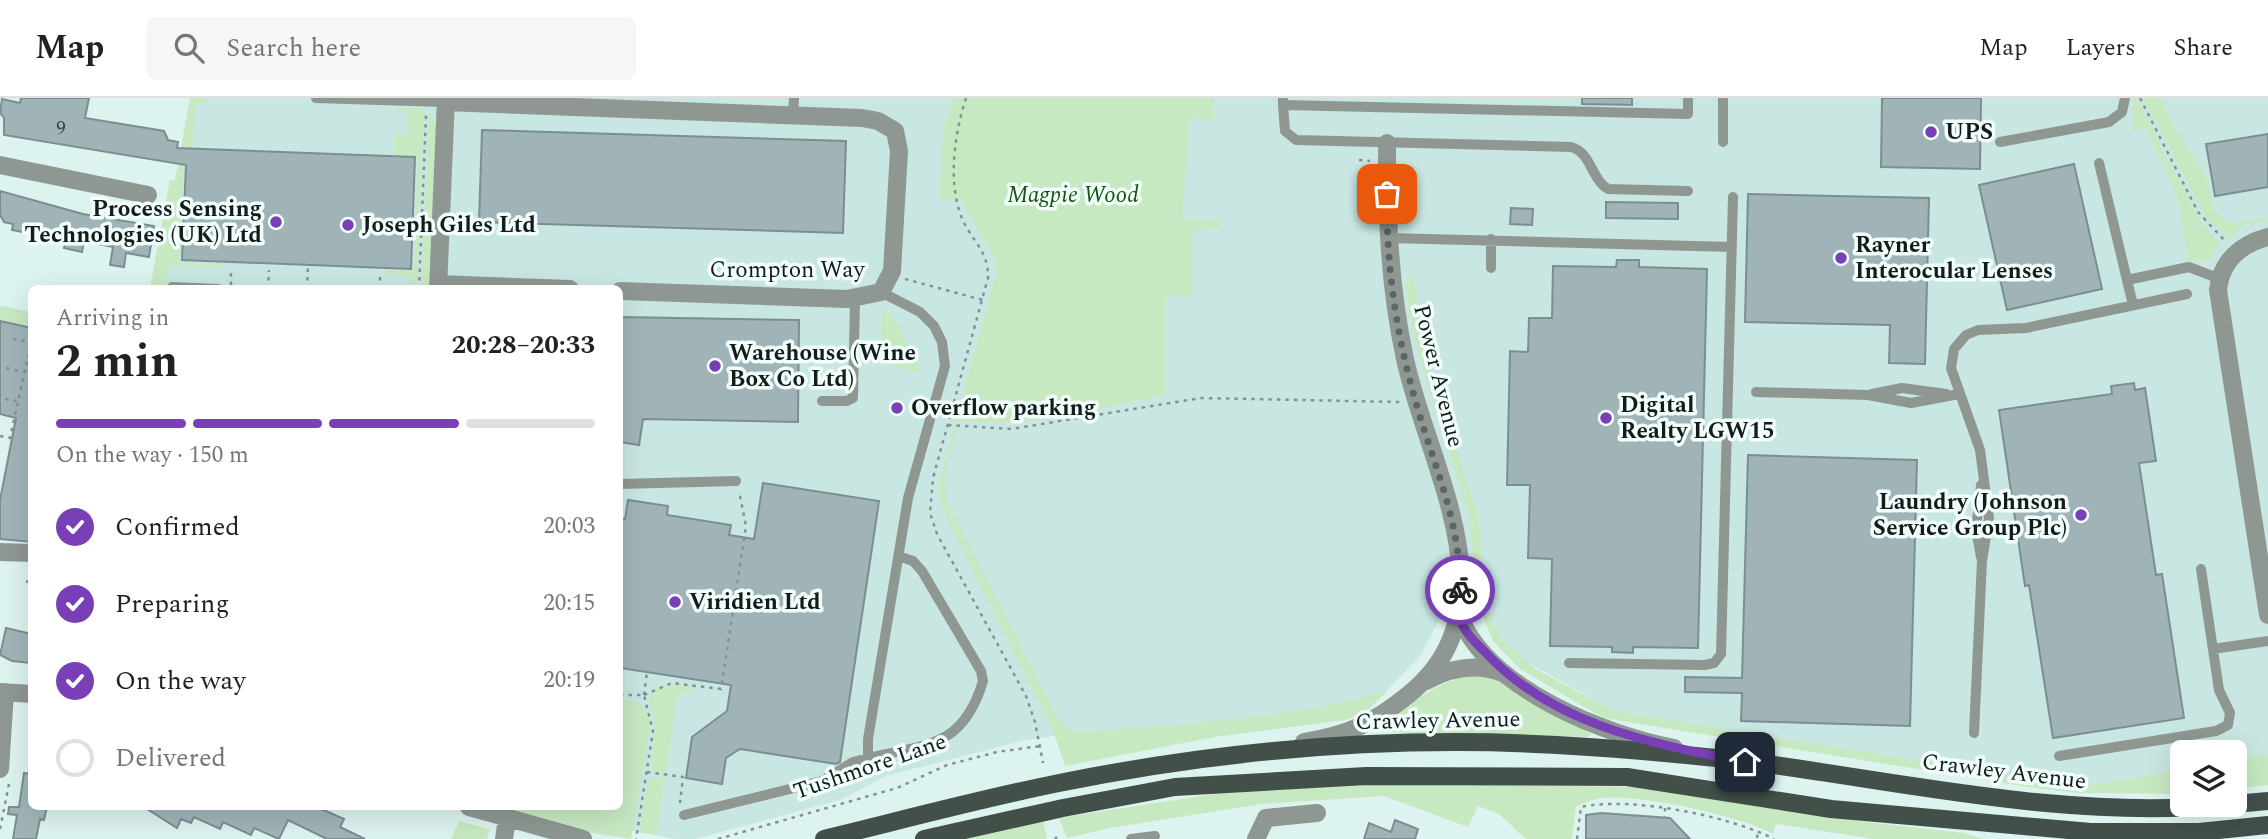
<!DOCTYPE html>
<meta charset="utf-8">
<style>
:root{--surface:#fff;--page:#f6f6f6;--text:#222;--muted:#767676;--line:#e0e0e0;--accent:#783fb6}
body{margin:0;font-family:Spectral,serif;background:var(--page);color:var(--text);height:100vh;display:flex;flex-direction:column;font-size:26px;white-space:nowrap}
*{box-sizing:border-box;margin:0}
p{font-size:23px;color:var(--muted)}
.icon{flex:none;width:38px;height:38px;fill:none;stroke:currentColor;stroke-width:2;stroke-linecap:round;stroke-linejoin:round}
.map{position:relative;flex:1;overflow:hidden}
.sheet{position:absolute;left:28px;top:187px;width:595px;height:525px;display:flex;flex-direction:column;background:var(--surface);border-radius:10px;box-shadow:0 7px 28px #0002}
.sheet>*{flex:none}
.buttons{position:absolute;left:2170px;top:642px;display:grid;gap:14px}
.buttons a{display:grid;place-items:center;width:77px;height:77px;border-radius:10px;background:var(--surface);box-shadow:0 7px 28px #0002;font-size:35px}
.pin{position:absolute;display:grid;place-items:center;width:60px;height:60px;color:#fff;margin:-30px;border-radius:14px;box-shadow:0 4px 10px #0006}
.courier{position:absolute;display:grid;place-items:center;width:70px;height:70px;margin:-35px;border:5px solid #783fb6;border-radius:50%;background:#fff;color:#222;box-shadow:0 2px 9px #0007}
.head em{font-style:normal;font-weight:700}
.head div{display:flex;flex-direction:column-reverse}
.head{display:flex;align-items:center;justify-content:space-between;height:119px;padding:0 28px}
h1{font-size:46px;font-weight:700;line-height:52px}
.bar{display:grid;grid-template-columns:repeat(4,1fr);gap:10px 7px;align-content:center;height:84px;padding:0 28px}
.bar i{height:9px;border-radius:5px;background:var(--line)}
.bar .current{background:var(--accent)}
.bar p{grid-column:span 4}
ol{padding:0 28px;list-style:none}
li{display:flex;align-items:center;gap:21px;height:77px}
li p{margin-inline-start:auto}
li .icon{padding:7px;border-radius:50%;background:var(--accent);color:#fff;stroke-width:4}
li:last-child{color:var(--muted)}
li i{width:38px;height:38px;border:4px solid var(--line);border-radius:50%}
header{display:flex;align-items:center;gap:42px;box-sizing:border-box;height:98px;padding:0 35px;background:var(--surface);border-bottom:2px solid var(--line)}
header strong{font-size:33px}
nav{display:flex;gap:38px;margin-inline-start:auto;font-size:24px}
.search{width:490px;height:63px;background:var(--page);display:flex;align-items:center;gap:18px;box-sizing:border-box;padding:0 24px;border-radius:10px;color:var(--muted);font-size:26px}
.map>svg:first-child{display:block}
</style>
<header>
<strong>Map</strong>
<div class="search"><svg class="icon" aria-label="search" viewBox="0 0 24 24"><circle cx="10" cy="10" r="6"/><path d="M15 15l6 6"/></svg>Search here</div>
<nav><a>Map</a><a>Layers</a><a>Share</a></nav>
</header>
<div class="map">
<svg width="2268" height="741" viewBox="0 0 2268 741">
<rect width="100%" height="100%" fill="#ddf3f0"/>
<!-- built -->
<path fill="#c8e6e2" d="M 190,0 L 2268,0 L 2268,656 L 2235,662 L 2235,654 L 2182,654 L 2182,671 L 2080,689 L 1733,633 L 1614,613 L 1527,564 L 1502,541 L 1489,519 L 1440,520 L 1420,558 L 1366,614 L 1078,634 L 1026,642 L 886,678 L 840,702 L 695,741 L 675,741 L 599,726 L 620,709 L 620,191 L 150,191 L 170,82 L 175,83 Z"/>
<!-- green -->
<path fill="#c7e9c2" d="M 190,0 L 206,0 L 206,5 L 195,5 L 193,49 L 184,50 L 180,165 L 224,167 L 224,170 L 168,168 L 167,191 L 150,191 L 170,82 L 175,83 Z
M 954,0 L 1214,0 L 1213,21 L 1190,20 L 1182,121 L 1220,122 L 1220,129 L 1192,134 L 1192,198 L 1165,198 L 1166,297 C 1098,309 1029,331 959,323 L 944,380 L 948,406 L 1058,621 L 1068,631 L 1078,634 C 1182,626 1286,622 1387,593 L 1366,614 L 1345,622 L 1215,639 L 1065,668 L 1052,630 L 946,419 L 938,394 L 940,381 L 997,171 C 993,144 970,126 962,101 L 939,102 L 943,30 Z
M 2132,0 L 2136,0 L 2200,123 L 2220,146 L 2208,163 L 2188,162 L 2177,97 L 2145,30 L 2134,34 Z
M 2143,0 L 2162,0 L 2170,21 L 2207,80 L 2214,113 L 2230,126 L 2268,119 L 2268,123 L 2244,127 L 2228,141 L 2205,118 Z
M 421,10 L 424,11 L 417,191 L 410,191 L 410,178 L 385,177 L 386,172 L 414,172 L 418,60 L 394,58 L 394,36 L 408,36 L 408,15 L 394,14 L 394,11 Z
M 429,13 L 436,30 L 431,191 L 421,191 Z
M 1412,171 L 1425,253 L 1475,409 L 1481,440 L 1482,487 L 1486,511 L 1502,541 L 1536,571 L 1614,613 L 2080,689 L 2182,671 L 2182,696 L 2078,695 L 2028,689 L 1603,620 L 1520,571 L 1493,543 L 1476,502 L 1470,422 L 1414,240 L 1405,186 Z
M 0,208 L 31,214 L 31,242 L 0,223 Z
M 882,214 L 891,216 L 896,222 L 922,276 L 883,265 L 886,254 L 881,253 Z
M 1476,576 L 1505,584 L 1592,636 L 1587,639 L 1381,634 L 1384,625 C 1414,603 1439,582 1476,576 Z
M 676,587 L 691,588 L 690,596 L 678,594 L 666,675 L 651,673 L 655,628 L 648,600 L 658,591 Z
M 620,599 L 640,605 L 649,618 L 650,630 L 631,741 L 586,734 L 488,709 L 620,709 Z
M 2268,656 L 2268,687 L 2235,691 L 2235,662 Z
M 649,679 L 665,680 L 656,737 L 639,734 Z
M 1353,685 L 1637,689 L 1874,725 L 1964,735 L 1984,741 L 1874,741 L 1776,726 L 1773,736 C 1741,718 1640,696 1602,700 C 1594,701 1584,705 1576,708 L 1572,741 L 1526,741 L 1499,716 L 1478,708 L 1468,729 L 1384,698 L 1262,706 L 1110,730 L 1067,740 L 1059,720 L 1220,695 Z
M 1043,722 L 1047,741 L 957,741 Z
M 459,723 L 490,731 L 487,741 L 451,741 Z"/>
<!-- building -->
<path fill="#a0b4b8" stroke="#7b8e92" stroke-width="2" d="M 21,0 L 89,0 L 85,20 L 164,33 L 168,42 L 178,44 L 177,50 L 415,59 L 411,171 L 182,162 L 186,67 L 4,37 L 4,20 L 0,15 L 2,1 L 20,5 Z
M 1582,0 L 1632,0 L 1632,7 L 1582,6 Z
M 1882,0 L 1981,0 L 1980,71 L 1881,69 Z
M 482,32 L 846,43 L 843,135 L 479,124 Z
M 2268,36 L 2268,89 L 2215,98 L 2206,46 Z
M 2074,66 L 2102,191 L 2007,212 L 1979,87 Z
M 0,93 L 83,116 L 154,128 L 149,159 L 126,155 L 124,169 L 110,167 L 113,149 L 84,143 L 82,154 L 64,150 L 65,145 L 47,142 L 48,139 L 12,132 L 13,126 L 4,124 L 0,117 Z
M 1748,96 L 1929,100 L 1925,266 L 1889,265 L 1890,227 L 1745,224 Z
M 1606,104 L 1678,105 L 1678,121 L 1606,120 Z
M 1511,110 L 1533,111 L 1532,127 L 1510,126 Z
M 1617,162 L 1639,162 L 1639,169 L 1707,171 L 1698,550 L 1633,549 L 1633,555 L 1612,554 L 1612,549 L 1550,548 L 1552,461 L 1528,460 L 1530,387 L 1507,387 L 1510,253 L 1528,254 L 1529,220 L 1552,220 L 1553,168 L 1616,169 Z
M 620,219 L 799,222 L 798,324 L 643,321 L 639,347 L 620,344 Z
M 0,223 L 32,230 L 32,444 L 0,441 L 0,402 L 16,320 L 0,316 Z
M 2134,285 L 2135,292 L 2145,290 L 2156,363 L 2139,365 L 2156,477 L 2162,476 L 2184,620 L 2053,640 L 2029,487 L 2025,488 L 1999,312 L 2112,296 L 2111,288 Z
M 1748,357 L 1917,362 L 1910,628 L 1741,623 L 1742,595 L 1685,594 L 1685,579 L 1742,580 Z
M 763,385 L 879,403 L 840,664 L 836,666 L 740,651 L 726,660 L 722,686 L 686,680 L 692,639 L 727,613 L 731,587 L 620,570 L 620,420 L 625,421 L 628,402 L 668,408 L 667,417 L 731,427 L 729,437 L 754,441 Z
M 6,530 L 32,536 L 30,565 L 12,563 L 0,557 Z
M 24,675 L 32,676 L 32,709 L 47,709 L 44,722 L 40,721 L 36,741 L 13,741 L 17,717 L 8,716 L 9,709 L 19,709 Z
M 144,709 L 317,709 L 344,721 L 340,729 L 365,741 L 327,741 L 288,722 L 279,741 L 254,730 L 251,737 L 223,724 L 220,731 L 194,719 L 191,725 L 181,721 L 177,730 Z
M 1601,715 L 1670,720 L 1690,741 L 1586,741 L 1586,717 Z
M 1395,722 L 1418,731 L 1415,741 L 1364,741 L 1369,725 L 1391,734 Z"/>
<g fill="none" stroke-linecap="round" stroke-linejoin="round">
<!-- path -->
<path stroke="#849391" stroke-width="2.5" stroke-dasharray="3.5 5" stroke-linecap="butt" d="M 966,0 C 955,34 948,80 960,115 C 968,140 989,151 988,180 L 933,380 L 930,415 L 937,436 L 1026,598 L 1035,624 L 1043,665
M 2140,0 L 2198,114 L 2225,143
M 1359,62 L 1370,63
M 905,181 L 983,202
M 231,187 L 231,170
M 268,191 L 269,172
M 307,191 L 308,167
M 380,191 L 380,176
M 419,191 L 426,17
M 13,241 L 29,244
M 6,270 L 23,274
M 5,301 L 17,303
M 948,327 L 1011,331 L 1201,300 L 1400,304
M 0,338 L 10,340 L 31,245
M 26,484 L 32,482
M 620,597 L 644,597 L 653,633 L 636,741
M 644,597 L 672,585 L 721,591 L 746,428 L 739,393
M 644,597 L 647,574
M 647,674 L 683,679 L 680,705
M 1665,710 L 1665,720
M 0,731 L 9,686
M 1757,740 L 1758,732
M 718,741 L 897,690 L 947,667 L 997,654 L 1040,648
M 1055,741 L 1057,739
M 1577,741 L 1581,709 C 1630,698 1730,718 1774,741"/>
<!-- lane -->
<path stroke="#8f9793" stroke-width="10" d="M 316,0 L 445,4
M 1283,0 L 1283,7 L 1688,16 L 1688,0
M 1283,7 L 1285,33 L 1296,42 L 1571,49 C 1591,54 1591,81 1608,91 L 1688,93
M 793,17 L 794,0
M 1723,44 L 1723,0
M 2000,44 L 2109,24 L 2122,14 L 2125,0
M 2099,65 L 2133,207
M 1388,140 L 1732,149
M 1491,170 L 1491,141
M 2127,182 L 2189,169 L 2220,181
M 172,189 L 218,191
M 881,194 L 920,214 L 934,228 L 942,244 L 945,268 L 908,400 L 868,641 L 868,660 C 927,646 963,650 983,583 L 981,573 L 922,473 L 913,463 L 901,459
M 1756,294 L 1868,297 L 1911,305 L 1959,296
M 1872,296 L 1902,290 L 1946,296
M 822,303 L 847,303 L 853,300 L 855,200
M 620,386 L 736,383
M 1981,387 L 1976,431 L 1981,459
M 2213,551 L 2268,543
M 1569,565 L 1705,567 L 1714,565 L 1721,556 L 1733,99
M 1974,635 L 1982,463 L 1989,420 L 1980,352 L 1951,270 L 1954,251 L 1966,237 L 1978,232 L 2026,230 L 2187,196
M 2059,658 L 2216,633 L 2228,627 L 2230,615 L 2219,592 L 2201,471
M 684,717 L 822,683 L 853,664 L 868,660
M 1131,741 L 1155,738"/>
<!-- street -->
<path stroke="#8f9793" stroke-width="18" d="M 445,4 L 862,20 L 878,23 L 895,33 L 899,53 L 892,173 L 881,194 L 847,201 L 620,193
M 0,67 L 148,97
M 2268,139 C 2241,146 2221,163 2218,192 L 2268,517
M 438,186 L 570,191
M 438,191 L 446,0
M 0,454 L 32,455
M 1460,520 C 1491,592 1603,636 1674,650
M 1426,583 C 1450,570 1477,565 1503,575
M 0,594 L 32,596
M 1304,644 C 1350,636 1372,626 1408,597 C 1517,510 1428,369 1405,261 C 1389,187 1387,120 1387,45
M 0,671 L 5,594
M 469,709 L 583,741
M 504,741 L 507,720
M 1256,741 L 1266,720 L 1317,715"/>
<!-- primary -->
<path stroke="#43504a" stroke-width="18" d="M 2235,706 L 2268,703
M 824,741 C 902,722 980,701 1059,685 C 1232,650 1413,636 1589,649 C 1646,653 1703,658 1759,665 C 1914,686 2068,721 2225,707
M 924,741 L 1063,710 L 1175,689 L 1366,678 L 1627,679 L 1831,711 L 2091,734 L 2199,734 L 2268,727"/>
</g>
<g fill="none" stroke-linecap="round" stroke-linejoin="round">
<!-- done -->
<path stroke="#5a6766" stroke-width="7" stroke-dasharray="0 12.6" d="M 1387,96 C 1386,170 1397,241 1418,312 C 1436,372 1461,428 1460,492"/>
<!-- route -->
<path stroke="#783fb6" stroke-width="9" d="M 1460,492 C 1460,500 1458,510 1460,519 C 1462,532 1475,544 1484,553 C 1552,627 1650,645 1745,664"/>
</g>
<!-- markers -->
<g fill="#783fb6" stroke="#f1fefc" stroke-width="2.5">
<circle cx="1931" cy="34" r="7"/>
<circle cx="276" cy="124" r="7"/>
<circle cx="348" cy="127" r="7"/>
<circle cx="1841" cy="160" r="7"/>
<circle cx="715" cy="268" r="7"/>
<circle cx="897" cy="310" r="7"/>
<circle cx="1606" cy="320" r="7"/>
<circle cx="2081" cy="417" r="7"/>
<circle cx="675" cy="504" r="7"/>
</g>
<g text-anchor="middle" dominant-baseline="central" stroke-width="7" stroke-linejoin="round" paint-order="stroke">
<!-- number labels -->
<g font-size="19" fill="#374242">
<text x="61" y="30">9</text>
</g>
<!-- poi labels -->
<g font-size="23" font-weight="bold" fill="#141c1b" stroke="#f1fefc" text-anchor="start">
<text x="1945" y="34">UPS</text>
<text x="262" y="111" text-anchor="end">Process Sensing<tspan x="262" dy="26">Technologies (UK) Ltd</tspan></text>
<text x="362" y="127">Joseph Giles Ltd</text>
<text x="1855" y="147">Rayner<tspan x="1855" dy="26">Interocular Lenses</tspan></text>
<text x="729" y="255">Warehouse (Wine<tspan x="729" dy="26">Box Co Ltd)</tspan></text>
<text x="1620" y="307">Digital<tspan x="1620" dy="26">Realty LGW15</tspan></text>
<text x="911" y="310">Overflow parking</text>
<text x="2067" y="404" text-anchor="end">Laundry (Johnson<tspan x="2067" dy="26">Service Group Plc)</tspan></text>
<text x="689" y="504">Viridien Ltd</text>
</g>
<!-- park labels -->
<g font-size="23" font-style="italic" fill="#15570a" stroke="#f1fefc">
<text x="1073" y="97">Magpie Wood</text>
</g>
<!-- street labels -->
<g font-size="23" fill="#141c1b" stroke="#f1fefc">
<text x="787" y="172">Crompton Way</text>
<text transform="translate(1438 278) rotate(76)">Power Avenue</text>
<text transform="translate(1438 623) rotate(-1)">Crawley Avenue</text>
<text transform="translate(870 669) rotate(-19)">Tushmore Lane</text>
<text transform="translate(2004 674) rotate(7)">Crawley Avenue</text>
</g>
</g>
</svg>
<div class="buttons">
<a><svg class="icon" aria-label="layers" viewBox="0 0 24 24"><path d="M12 4l9 5-9 5-9-5zM3 14l9 5 9-5"/></svg></a>
</div>
<div class="pin" style="left:1387px;top:96px;background:#ea580c"><svg class="icon" aria-label="bag" viewBox="0 0 24 24"><path d="M5 8h14l-1 12H6zM9 8a3 3 0 0 1 6 0"/></svg></div>
<div class="pin" style="left:1745px;top:664px;background:#1f2937"><svg class="icon" aria-label="home" viewBox="0 0 24 24"><path d="M3 11l9-7 9 7M6 9v11h12V9"/></svg></div>
<div class="courier" style="left:1460px;top:492px"><svg class="icon" aria-label="bike" viewBox="0 0 24 24"><circle cx="6" cy="16" r="4"/><circle cx="18" cy="16" r="4"/><path d="M6 16l4-8h5l3 8M10 8l3 8H6M13 5h3"/></svg></div>
<section class="sheet">
<div class="head"><div><h1>2 min</h1><p>Arriving in</p></div><em>20:28–20:33</em></div>
<div class="bar"><i class="current"></i><i class="current"></i><i class="current"></i><i></i><p>On the way · 150 m</p></div>
<ol>
<li><svg class="icon" aria-label="check" viewBox="0 0 24 24"><path d="M5 12l5 5 9-10"/></svg>Confirmed<p>20:03</p></li>
<li><svg class="icon" aria-label="check" viewBox="0 0 24 24"><path d="M5 12l5 5 9-10"/></svg>Preparing<p>20:15</p></li>
<li><svg class="icon" aria-label="check" viewBox="0 0 24 24"><path d="M5 12l5 5 9-10"/></svg>On the way<p>20:19</p></li>
<li><i></i>Delivered</li>
</ol>
</section>
</div>
